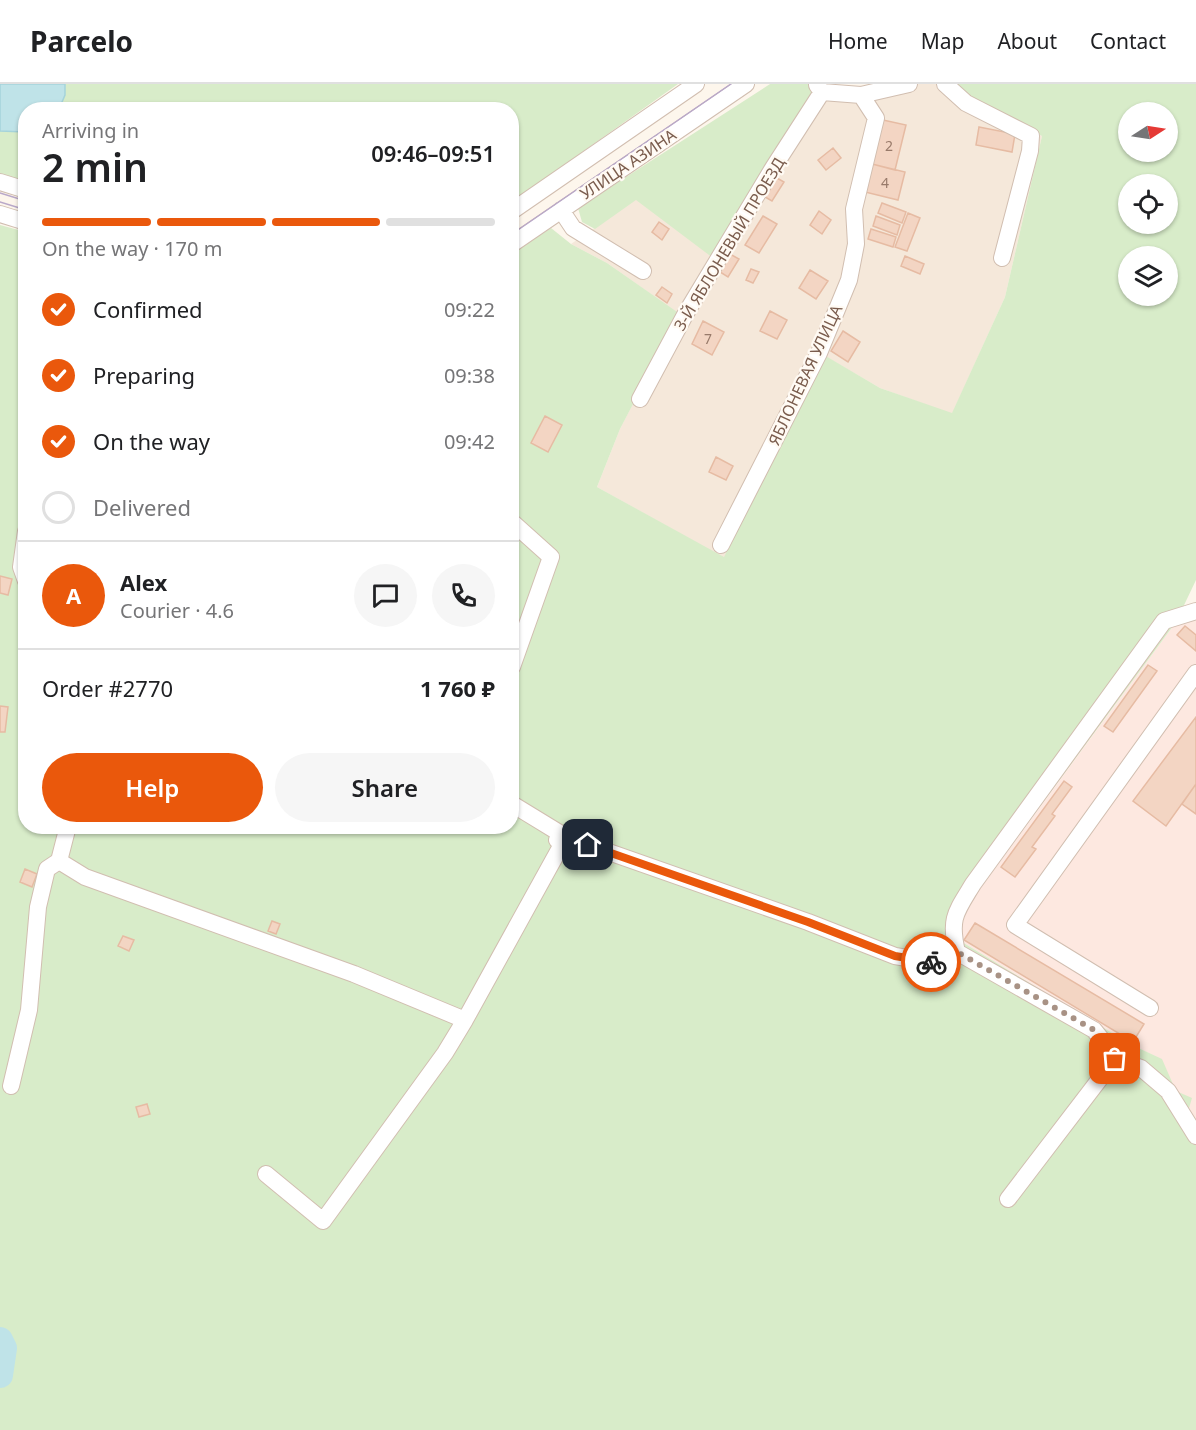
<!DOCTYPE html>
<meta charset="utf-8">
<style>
:root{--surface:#fff;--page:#f6f6f6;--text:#202124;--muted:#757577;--line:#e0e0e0;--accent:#ea580c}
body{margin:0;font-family:"Noto Sans",sans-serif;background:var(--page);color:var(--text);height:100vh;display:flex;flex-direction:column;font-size:22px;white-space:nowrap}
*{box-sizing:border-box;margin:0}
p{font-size:20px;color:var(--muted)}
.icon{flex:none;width:33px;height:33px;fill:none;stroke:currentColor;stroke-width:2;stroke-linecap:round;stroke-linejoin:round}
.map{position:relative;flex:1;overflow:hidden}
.details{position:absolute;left:18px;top:18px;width:501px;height:732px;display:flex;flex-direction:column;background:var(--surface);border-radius:24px;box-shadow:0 2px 4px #0004}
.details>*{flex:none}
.needle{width:39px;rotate:78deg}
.buttons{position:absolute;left:1118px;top:18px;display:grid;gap:12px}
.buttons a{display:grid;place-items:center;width:60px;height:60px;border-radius:50%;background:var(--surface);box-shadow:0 2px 4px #0004;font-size:30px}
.pin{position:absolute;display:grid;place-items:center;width:51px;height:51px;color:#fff;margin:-26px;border-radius:12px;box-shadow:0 3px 9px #0006}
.courier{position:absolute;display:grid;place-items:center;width:60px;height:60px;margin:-30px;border:4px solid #ea580c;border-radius:50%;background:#fff;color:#222;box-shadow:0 2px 8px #0007}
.headline em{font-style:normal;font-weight:600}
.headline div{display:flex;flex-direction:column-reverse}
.headline{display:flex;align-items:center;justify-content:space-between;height:102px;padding:0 24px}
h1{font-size:39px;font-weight:600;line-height:45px}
.bar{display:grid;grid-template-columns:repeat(4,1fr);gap:9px 6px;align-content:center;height:72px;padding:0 24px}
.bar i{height:8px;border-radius:4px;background:var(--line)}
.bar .current{background:var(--accent)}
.bar p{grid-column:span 4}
.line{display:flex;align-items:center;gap:15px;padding:0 24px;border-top:2px solid var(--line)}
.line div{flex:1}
.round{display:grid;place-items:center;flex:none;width:63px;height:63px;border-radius:32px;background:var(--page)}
ol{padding:0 24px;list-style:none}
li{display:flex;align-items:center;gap:18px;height:66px}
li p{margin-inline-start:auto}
li .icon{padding:6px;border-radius:50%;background:var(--accent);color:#fff;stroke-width:4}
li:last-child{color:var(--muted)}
li i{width:33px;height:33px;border:3px solid var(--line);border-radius:50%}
.cta{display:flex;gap:12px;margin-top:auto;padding:12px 24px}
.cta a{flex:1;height:69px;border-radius:36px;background:var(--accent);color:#fff;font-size:24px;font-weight:600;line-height:69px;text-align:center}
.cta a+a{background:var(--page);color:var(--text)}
header{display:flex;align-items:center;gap:36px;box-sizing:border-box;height:84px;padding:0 30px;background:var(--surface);border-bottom:2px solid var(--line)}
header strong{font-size:28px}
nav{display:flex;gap:33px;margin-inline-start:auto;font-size:21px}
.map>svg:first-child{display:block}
</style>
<header>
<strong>Parcelo</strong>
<nav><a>Home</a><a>Map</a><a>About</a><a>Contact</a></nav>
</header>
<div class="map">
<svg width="1196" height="1346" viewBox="0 0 1196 1346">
<rect width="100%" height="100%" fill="#fdf6ec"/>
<!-- residential -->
<path fill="#f5e8da" d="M 888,0 L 957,0 L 969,12 L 1042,52 L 1005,213 L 952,330 L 880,304 L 823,271 L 724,474 L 597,403 L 620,345 L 679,230 L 607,179 L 571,160 L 636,115 L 811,13 Z"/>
<!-- commercial -->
<path fill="#fde8e0" d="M 1196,532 L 1196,1041 L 1176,1007 L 1161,975 L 1132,961 L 962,858 L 961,837 L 977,809 L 1176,538 Z"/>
<!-- green -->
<path fill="#d8ecc9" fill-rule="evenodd" d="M 65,0 L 678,0 L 512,118 L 512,26 L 59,26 L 65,11 Z
M 770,0 L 811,0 L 811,13 L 713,174 L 636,116 L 595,145 L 582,138 L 578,124 Z
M 957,0 L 1196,0 L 1196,496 L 1176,538 L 977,808 L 961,837 L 962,858 L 1132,961 L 1162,975 L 1176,1007 L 1192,1014 L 1187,1031 L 1196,1041 L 1196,1346 L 0,1346 L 0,141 L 26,148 L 26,742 L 512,742 L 512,170 L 551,144 L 571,160 L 607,179 L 680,230 L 620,345 L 597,403 L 724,473 L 824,271 L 880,304 L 952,329 L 1005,213 L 1042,52 L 969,12 ZM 1128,28 L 1167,28 L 1167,68 L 1128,68 ZM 1128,100 L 1167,100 L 1167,140 L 1128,140 ZM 1128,172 L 1167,172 L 1167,212 L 1128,212 Z
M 0,47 L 25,48 L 25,99 L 0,92 Z"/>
<!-- water -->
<path fill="#bfe3e8" stroke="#a5d3da" stroke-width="1.5" d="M 0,0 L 65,0 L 65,11 L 59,25 L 26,26 L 25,48 L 0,47 Z"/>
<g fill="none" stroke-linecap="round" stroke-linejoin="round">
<!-- river -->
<path stroke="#bfe3e8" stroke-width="26" d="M 0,1256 L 4,1264 L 0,1291"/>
</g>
<!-- building -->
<path fill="#f3d5c3" stroke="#e6bba3" stroke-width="1.5" d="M 883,36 L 906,41 L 895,86 L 872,80 Z
M 979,43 L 1015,50 L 1012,68 L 976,61 Z
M 833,64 L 841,74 L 826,86 L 818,76 Z
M 872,80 L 905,88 L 898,116 L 865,108 Z
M 777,94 L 784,98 L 772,117 L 765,113 Z
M 882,119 L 906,128 L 902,139 L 878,129 Z
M 819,127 L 831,136 L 822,150 L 810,141 Z
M 908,129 L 920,134 L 907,167 L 895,163 Z
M 763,132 L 777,140 L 759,169 L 745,161 Z
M 876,132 L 900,141 L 897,151 L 873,142 Z
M 659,138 L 669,145 L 662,156 L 652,148 Z
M 871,145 L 896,153 L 893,163 L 868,155 Z
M 730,170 L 739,175 L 728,193 L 720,188 Z
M 905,172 L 924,180 L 920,190 L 901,182 Z
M 751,185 L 759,188 L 753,199 L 746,196 Z
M 810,186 L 828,197 L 816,215 L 799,204 Z
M 662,203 L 672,210 L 667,219 L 656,211 Z
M 770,227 L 787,236 L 777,255 L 760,247 Z
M 703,237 L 724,248 L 712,271 L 692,260 Z
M 843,247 L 860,258 L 848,278 L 831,267 Z
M 545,332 L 562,341 L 548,368 L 531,359 Z
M 716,373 L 733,382 L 726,396 L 709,388 Z
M 0,492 L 12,495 L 8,511 L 0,509 Z
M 1185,542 L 1196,551 L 1196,567 L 1177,551 Z
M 1148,581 L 1157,587 L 1113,648 L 1104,642 Z
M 0,622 L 8,623 L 5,648 L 0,648 Z
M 512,622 L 518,624 L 514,635 L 512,634 Z
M 1196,633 L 1196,700 L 1166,742 L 1133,717 Z
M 1064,697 L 1072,703 L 1052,730 L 1055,732 L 1032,763 L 1036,765 L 1015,793 L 1001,783 Z
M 1196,700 L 1196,730 L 1182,720 Z
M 25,785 L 37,790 L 32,803 L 20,798 Z
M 272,837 L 280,840 L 276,850 L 268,847 Z
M 975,839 L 1144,940 L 1133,958 L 964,856 Z
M 123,852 L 134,856 L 129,867 L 118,862 Z
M 147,1020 L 150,1030 L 139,1033 L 136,1023 Z"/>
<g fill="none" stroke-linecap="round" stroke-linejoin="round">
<!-- minor casing -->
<g stroke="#d1beb0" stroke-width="18">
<path id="minor" d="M 945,0 L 966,19 L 1031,52 L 1030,67 L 1002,174
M 817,1 L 822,8 L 861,11 L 909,0
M 0,98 L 26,106
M 561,126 L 573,144 L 643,187
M 512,127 L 696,0
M 0,130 L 26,138
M 512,160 L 746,0
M 640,315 L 686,229 L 773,84 L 822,8
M 512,438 L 551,473 L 512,583
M 26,447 L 21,483 L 26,497
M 721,461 L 819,269 L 849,196 L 856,160 L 854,125 L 876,34 L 861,11
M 512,720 L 566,753 L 808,838 L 895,872 L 931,878 L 957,868 C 949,834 956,828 973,800 L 1164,537 L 1196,527
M 59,777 L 85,793 L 354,890 L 465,936
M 957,868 L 1094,946 L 1111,967 L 1115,975 L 1141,984 L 1168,1007 L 1196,1052
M 1150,924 L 1015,841 L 1196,589
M 11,1002 L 29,926 L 38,823 L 47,785 L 59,777 L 68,742
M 266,1090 L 323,1137 L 445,969 L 465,936 L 566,753 L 557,756
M 1008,1115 L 1115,975"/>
</g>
<!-- minor -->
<use href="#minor" stroke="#fff" stroke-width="16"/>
<!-- tram -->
<path stroke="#b9a8c9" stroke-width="1.5" d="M 0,109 L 26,117
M 0,118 L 26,126
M 512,150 L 731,0"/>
</g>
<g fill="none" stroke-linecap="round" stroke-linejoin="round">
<!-- done -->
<path stroke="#a89285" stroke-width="6" stroke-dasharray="0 10.8" d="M 931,878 L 957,868 L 1094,946 L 1111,967 L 1115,975"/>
<!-- route -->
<path stroke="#ea580c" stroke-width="8" d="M 588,761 L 808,838 L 895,872 L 931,878"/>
</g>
<g text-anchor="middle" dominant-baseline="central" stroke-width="4.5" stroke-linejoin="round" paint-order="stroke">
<!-- number labels -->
<g font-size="14" fill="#987a6a">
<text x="889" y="61">2</text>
<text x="885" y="98">4</text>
<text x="708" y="254">7</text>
</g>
<!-- street labels -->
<g font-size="16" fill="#7a5c4d" stroke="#fffaf3">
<text transform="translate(628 80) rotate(-34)">УЛИЦА АЗИНА</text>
<text transform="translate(729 160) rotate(-59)">3-Й ЯБЛОНЕВЫЙ ПРОЕЗД</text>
<text transform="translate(805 291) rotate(-65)">ЯБЛОНЕВАЯ УЛИЦА</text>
</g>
</g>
</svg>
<div class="buttons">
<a><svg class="needle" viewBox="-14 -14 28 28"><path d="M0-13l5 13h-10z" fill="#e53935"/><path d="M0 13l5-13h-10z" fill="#757577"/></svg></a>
<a><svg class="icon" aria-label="locate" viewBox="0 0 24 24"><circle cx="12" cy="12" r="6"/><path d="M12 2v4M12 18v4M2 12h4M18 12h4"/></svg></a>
<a><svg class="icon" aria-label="layers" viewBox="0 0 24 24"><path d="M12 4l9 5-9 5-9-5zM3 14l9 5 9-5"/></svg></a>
</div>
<div class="pin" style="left:1115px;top:975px;background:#ea580c"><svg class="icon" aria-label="bag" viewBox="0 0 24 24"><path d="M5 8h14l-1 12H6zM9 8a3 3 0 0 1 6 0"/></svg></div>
<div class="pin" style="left:588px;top:761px;background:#1f2937"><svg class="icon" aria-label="home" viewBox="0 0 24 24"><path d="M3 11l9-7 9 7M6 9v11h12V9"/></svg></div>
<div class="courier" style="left:931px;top:878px"><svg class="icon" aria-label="bike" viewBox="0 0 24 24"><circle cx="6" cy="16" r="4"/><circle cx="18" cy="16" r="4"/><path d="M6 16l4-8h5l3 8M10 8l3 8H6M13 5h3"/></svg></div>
<section class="details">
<div class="headline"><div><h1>2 min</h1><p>Arriving in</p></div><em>09:46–09:51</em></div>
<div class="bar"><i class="current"></i><i class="current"></i><i class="current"></i><i></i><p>On the way · 170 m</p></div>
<ol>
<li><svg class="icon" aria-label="check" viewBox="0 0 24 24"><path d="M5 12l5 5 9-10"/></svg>Confirmed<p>09:22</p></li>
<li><svg class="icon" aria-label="check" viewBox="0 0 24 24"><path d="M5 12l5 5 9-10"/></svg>Preparing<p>09:38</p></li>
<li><svg class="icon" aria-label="check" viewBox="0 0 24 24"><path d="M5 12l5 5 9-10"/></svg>On the way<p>09:42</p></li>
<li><i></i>Delivered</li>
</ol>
<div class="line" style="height:108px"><b class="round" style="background:var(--accent);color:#fff">A</b><div><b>Alex</b><p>Courier · 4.6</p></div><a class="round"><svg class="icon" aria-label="chat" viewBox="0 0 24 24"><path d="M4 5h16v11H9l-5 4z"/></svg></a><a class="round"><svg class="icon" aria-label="phone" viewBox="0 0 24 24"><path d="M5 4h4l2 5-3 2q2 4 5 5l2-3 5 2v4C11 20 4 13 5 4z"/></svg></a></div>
<div class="line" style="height:78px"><div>Order #2770</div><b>1 760 ₽</b></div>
<div class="cta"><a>Help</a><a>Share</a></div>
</section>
</div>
